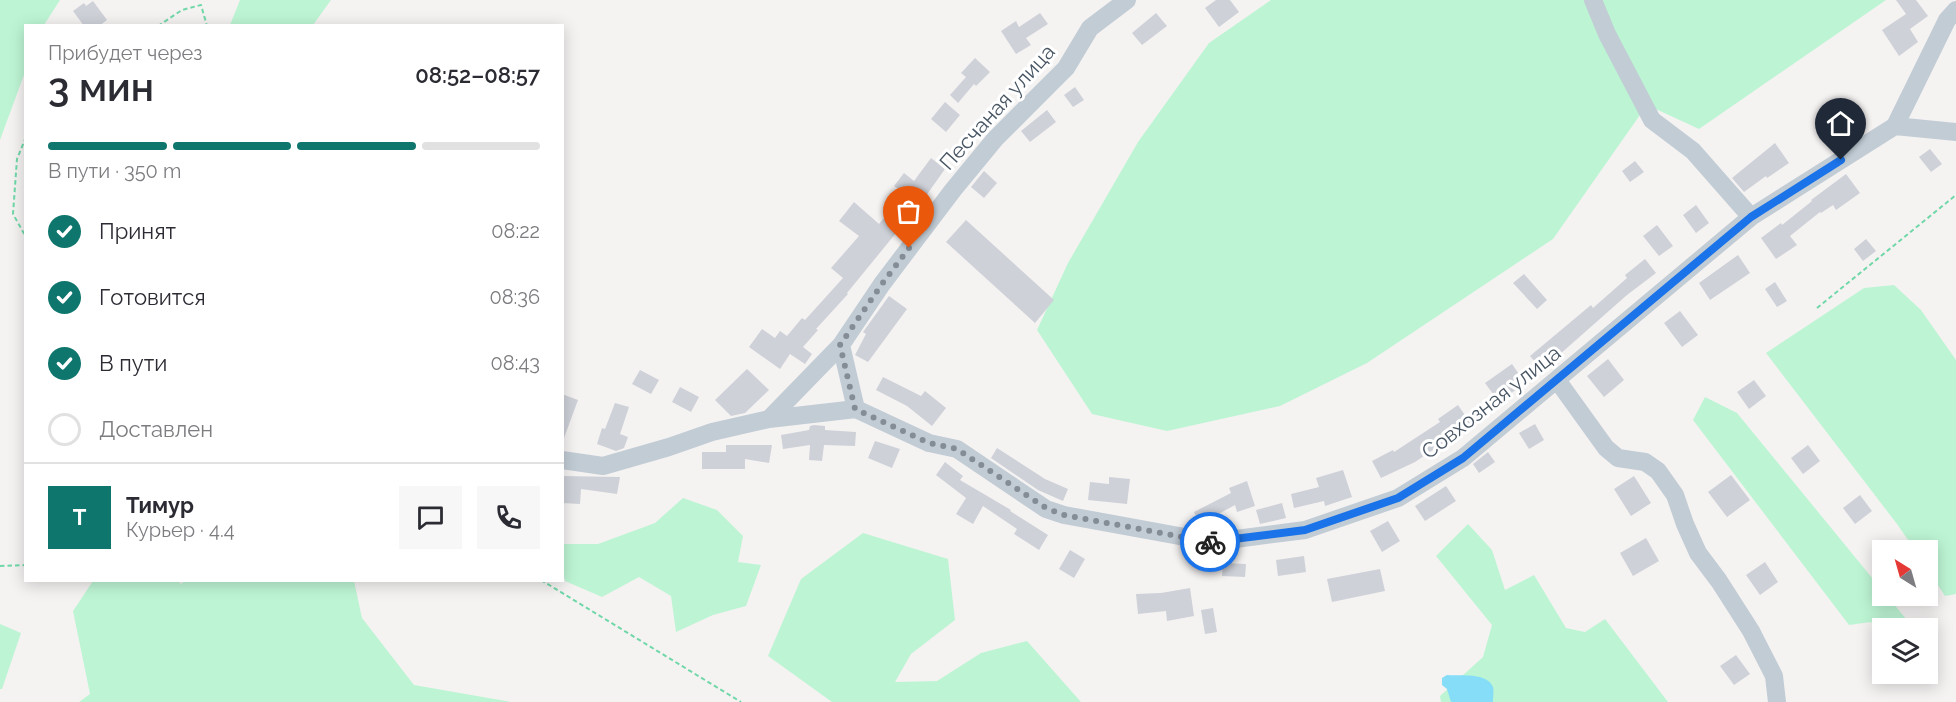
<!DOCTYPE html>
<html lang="ru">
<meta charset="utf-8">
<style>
:root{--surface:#fff;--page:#f7f7f7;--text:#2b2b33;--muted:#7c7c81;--line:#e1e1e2;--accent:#0f766e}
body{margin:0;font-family:Raleway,sans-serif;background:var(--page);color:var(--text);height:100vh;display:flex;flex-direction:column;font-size:22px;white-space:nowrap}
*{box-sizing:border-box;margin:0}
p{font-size:20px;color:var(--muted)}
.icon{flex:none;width:33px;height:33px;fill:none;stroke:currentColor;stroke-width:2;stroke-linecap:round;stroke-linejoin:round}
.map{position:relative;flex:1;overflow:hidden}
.sheet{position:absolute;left:24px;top:24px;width:540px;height:558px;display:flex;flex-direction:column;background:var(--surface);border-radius:0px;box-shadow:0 3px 15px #0003}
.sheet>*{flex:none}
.needle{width:39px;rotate:323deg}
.tools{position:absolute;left:1872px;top:540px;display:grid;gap:12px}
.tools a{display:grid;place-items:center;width:66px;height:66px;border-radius:0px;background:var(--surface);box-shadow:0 3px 15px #0003;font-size:30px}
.pin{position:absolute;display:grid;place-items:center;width:51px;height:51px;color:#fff;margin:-62px -26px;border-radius:50% 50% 50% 0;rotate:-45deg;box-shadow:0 0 6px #0007}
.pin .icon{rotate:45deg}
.courier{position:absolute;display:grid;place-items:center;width:60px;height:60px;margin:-30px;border:4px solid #1a73e8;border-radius:50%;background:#fff;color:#222;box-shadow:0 2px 8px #0007}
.summary em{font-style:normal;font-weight:600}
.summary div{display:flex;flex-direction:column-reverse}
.summary{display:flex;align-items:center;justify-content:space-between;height:102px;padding:0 24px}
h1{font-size:39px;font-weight:600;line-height:45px}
.bar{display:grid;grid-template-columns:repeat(4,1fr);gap:9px 6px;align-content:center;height:72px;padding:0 24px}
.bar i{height:8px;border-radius:4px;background:var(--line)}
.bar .current{background:var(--accent)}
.bar p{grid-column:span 4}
.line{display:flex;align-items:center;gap:15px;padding:0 24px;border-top:2px solid var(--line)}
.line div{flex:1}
.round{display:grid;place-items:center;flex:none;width:63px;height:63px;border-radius:0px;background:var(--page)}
ol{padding:0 24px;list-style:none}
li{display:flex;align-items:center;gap:18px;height:66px}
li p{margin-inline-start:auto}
li .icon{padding:6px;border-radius:50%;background:var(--accent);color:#fff;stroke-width:4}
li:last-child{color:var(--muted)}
li i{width:33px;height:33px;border:3px solid var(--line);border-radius:50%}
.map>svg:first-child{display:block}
</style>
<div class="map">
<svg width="1956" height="702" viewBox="0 0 1956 702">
<rect width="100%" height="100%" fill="#f5f2f2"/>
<!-- green -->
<path fill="#bdf5d4" d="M 0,0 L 60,0 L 44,25 L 26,26 L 25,72 L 0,140 Z
M 240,0 L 331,0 L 313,25 L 230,25 Z
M 1271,0 L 1886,0 L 1699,129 L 1647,105 L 1553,239 L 1367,363 L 1280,406 L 1167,431 L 1092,414 L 1037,330 L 1068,263 L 1138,142 L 1209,43 Z
M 1894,285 L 1921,310 L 1956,360 L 1956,594 L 1945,596 L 1928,570 L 1928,550 L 1915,550 L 1897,524 L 1766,353 L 1864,288 Z
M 1705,397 L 1737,413 L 1882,590 L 1882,596 L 1887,596 L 1912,626 L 1909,628 L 1882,628 L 1882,637 L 1871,622 L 1849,625 L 1693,420 Z
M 683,498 L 717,510 L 743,536 L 738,562 L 761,565 L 746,606 L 713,615 L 676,632 L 671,596 L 639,577 L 602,597 L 565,581 L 563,573 L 563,544 L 598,544 L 655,523 Z
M 1468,524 L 1492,550 L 1505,590 L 1534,575 L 1566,628 L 1585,632 L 1605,619 L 1668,702 L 1441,702 L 1440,696 L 1483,657 L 1492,625 L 1436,556 Z
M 863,533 L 948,559 L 955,620 L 911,654 L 895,682 L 937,681 L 981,653 L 1027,641 L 1081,702 L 832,702 L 768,656 L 801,579 Z
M 177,580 L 181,584 L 186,580 L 354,581 L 362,618 L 414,685 L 511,702 L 79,702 L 90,694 L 73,611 L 93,581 Z
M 0,624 L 21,633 L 2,689 L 0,689 Z"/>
<!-- water -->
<path fill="#85ddf7" d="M 1447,675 C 1460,676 1487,672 1493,687 C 1494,691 1493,698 1493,702 L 1451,702 L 1447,689 L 1442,685 L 1442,678 Z"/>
<!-- building -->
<path fill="#ced1d8" d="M 1216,0 L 1230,0 L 1239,12 L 1219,27 L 1205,8 Z
M 1896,0 L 1916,0 L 1928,16 L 1910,29 L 1918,42 L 1899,56 L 1882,30 L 1906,14 Z
M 93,1 L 107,20 L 99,26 L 84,26 L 73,11 L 84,3 L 86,6 Z
M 1040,13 L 1048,24 L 1026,38 L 1031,45 L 1016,54 L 1001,31 L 1016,21 L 1019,27 Z
M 1156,13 L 1167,26 L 1142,45 L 1132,33 Z
M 975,58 L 990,72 L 976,86 L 974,84 L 958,103 L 950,95 L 966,77 L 961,73 Z
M 1075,87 L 1084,100 L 1073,107 L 1064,95 Z
M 945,102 L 960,115 L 946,132 L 931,119 Z
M 1843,102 L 1856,122 L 1833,137 L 1820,117 Z
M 1047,110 L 1056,122 L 1030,142 L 1021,131 Z
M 1775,143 L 1789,163 L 1767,178 L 1766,176 L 1744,192 L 1732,178 Z
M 1930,149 L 1942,164 L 1931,172 L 1919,157 Z
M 931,158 L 945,169 L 923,200 L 847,293 L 848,294 L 816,329 L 818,330 L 803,347 L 812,354 L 805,364 L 790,354 L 780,369 L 749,347 L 762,329 L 775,338 L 780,331 L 787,336 L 802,318 L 805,320 L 843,278 L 831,268 L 859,236 L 839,221 L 854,202 L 879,224 L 904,193 L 894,186 L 904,173 L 914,181 Z
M 1635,161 L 1644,172 L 1630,182 L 1622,171 Z
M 984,171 L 997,183 L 984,198 L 971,187 Z
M 1846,174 L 1860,193 L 1836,210 L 1833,205 L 1821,213 L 1820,212 L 1790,236 L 1797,245 L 1776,259 L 1761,238 L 1781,223 L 1782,225 L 1812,201 L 1811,200 Z
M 1696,205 L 1709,223 L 1696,233 L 1683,215 Z
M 966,220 L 1054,300 L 1035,323 L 946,242 Z
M 1657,225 L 1673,246 L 1659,256 L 1643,236 Z
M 1866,239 L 1876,251 L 1863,261 L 1854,249 Z
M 1738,255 L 1750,273 L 1710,300 L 1699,283 Z
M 1645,259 L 1656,273 L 1627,295 L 1542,370 L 1530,356 L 1591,305 L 1593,308 L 1627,278 L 1625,275 Z
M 1524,274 L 1547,300 L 1537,309 L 1513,283 Z
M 1775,282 L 1787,301 L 1777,307 L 1765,289 Z
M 889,296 L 907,309 L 868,362 L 855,355 L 866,334 L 863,332 Z
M 1680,311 L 1698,335 L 1682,347 L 1664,323 Z
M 1608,359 L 1624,380 L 1604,397 L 1587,376 Z
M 1512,364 L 1525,383 L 1499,402 L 1485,383 Z
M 747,369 L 769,390 L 745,413 L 731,416 L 715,400 Z
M 640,370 L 659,380 L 651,394 L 632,384 Z
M 883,377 L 921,396 L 925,391 L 946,408 L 932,426 L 907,406 L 876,390 Z
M 1754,380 L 1766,396 L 1749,409 L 1737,392 Z
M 680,387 L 699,397 L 691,412 L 672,402 Z
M 562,394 L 578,400 L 564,438 L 562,438 Z
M 615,403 L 629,407 L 620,434 L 628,437 L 624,448 L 616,451 L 597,444 L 602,428 L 605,429 Z
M 1458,405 L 1471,424 L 1415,462 L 1381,478 L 1372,461 L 1393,450 L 1394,452 L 1440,422 L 1438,419 Z
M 1535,424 L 1544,440 L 1529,449 L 1519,433 Z
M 814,425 L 825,426 L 825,430 L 856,432 L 855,446 L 824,445 L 822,461 L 809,460 L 810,445 L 783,449 L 781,435 L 809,430 L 810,426 Z
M 875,441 L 900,449 L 892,468 L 868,458 Z
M 726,445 L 772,445 L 769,463 L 745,459 L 745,469 L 702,469 L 702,452 L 726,452 Z
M 1808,445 L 1820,461 L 1803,474 L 1791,458 Z
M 997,448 L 1045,479 L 1068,489 L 1063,501 L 1038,490 L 991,458 Z
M 1488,452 L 1495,462 L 1479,473 L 1473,464 Z
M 945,462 L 963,476 L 960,480 L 1011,510 L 1010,511 L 1048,535 L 1039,550 L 1014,534 L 1017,529 L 983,506 L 973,524 L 956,514 L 966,498 L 936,475 Z
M 1343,470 L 1352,497 L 1325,506 L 1324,501 L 1294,508 L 1291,494 L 1319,487 L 1316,478 Z
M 1731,475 L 1750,500 L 1727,517 L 1708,492 Z
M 562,476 L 620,477 L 617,494 L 581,489 L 580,504 L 562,503 Z
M 1634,476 L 1651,503 L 1631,516 L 1614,489 Z
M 1109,477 L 1130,479 L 1127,504 L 1088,500 L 1090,482 L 1109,484 Z
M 1247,481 L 1255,506 L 1237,512 L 1235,505 L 1200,524 L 1194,512 L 1231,493 L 1229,488 Z
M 1446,486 L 1456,501 L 1425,521 L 1415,506 Z
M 1860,495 L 1872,511 L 1855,524 L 1843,508 Z
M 1282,503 L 1286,518 L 1260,524 L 1256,510 Z
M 1388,521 L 1400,541 L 1382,552 L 1370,531 Z
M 1646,538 L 1659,561 L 1633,576 L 1620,553 Z
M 1070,550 L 1085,559 L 1074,578 L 1059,569 Z
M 1304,556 L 1306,572 L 1278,576 L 1276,560 Z
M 1765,562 L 1778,582 L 1760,595 L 1746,575 Z
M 1223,563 L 1246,564 L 1245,577 L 1222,576 Z
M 1380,569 L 1385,591 L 1332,602 L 1327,579 Z
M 1190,588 L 1194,616 L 1167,621 L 1166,611 L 1138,614 L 1136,594 L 1161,593 Z
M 1213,608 L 1217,632 L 1205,634 L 1201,610 Z
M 1736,655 L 1750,674 L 1734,685 L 1720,666 Z"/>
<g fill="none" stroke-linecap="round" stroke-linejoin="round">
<!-- path -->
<path stroke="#70d8a8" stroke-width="2" stroke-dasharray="4.5 3" stroke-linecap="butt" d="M 158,26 L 182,10 L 201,5 L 207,26
M 26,137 L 17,159 L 13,214 L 26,237
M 1817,308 L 1956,195
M 0,566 L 26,565
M 541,580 L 741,702"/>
<!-- minor -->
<path stroke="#c2ccd5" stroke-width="18" d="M 1593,0 L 1607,34 L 1652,120 L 1693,151 L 1751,217
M 1895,126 L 1956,132
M 841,345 L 856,409 L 929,443 L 957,449 L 1046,509 L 1064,515 L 1212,542 L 1305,530 L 1398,498 L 1463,458 L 1751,217 L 1895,126 L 1947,20 L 1956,10
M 1557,380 L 1606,448 L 1618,458 L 1645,462 L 1658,471 L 1675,495 L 1685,524 L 1698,553 L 1719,581 L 1751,631 L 1774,676 L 1777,702
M 769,419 L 856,409
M 562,460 L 603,466 L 669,447 L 712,432 L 769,419 L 841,345 L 882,284 L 953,190 L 995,139 L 1066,68 L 1090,28 L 1127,0"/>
</g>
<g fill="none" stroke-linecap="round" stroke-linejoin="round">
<!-- done -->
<path stroke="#848c95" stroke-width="6" stroke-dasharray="0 10.8" d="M 909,248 L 882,284 L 840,345 L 855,409 L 929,443 L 957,449 L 1046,508 L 1064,515 L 1210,542"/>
<!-- route -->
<path stroke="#1a73e8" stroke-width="8" d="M 1210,542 L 1305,530 L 1398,498 L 1463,458 L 1751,217 L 1841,160"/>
</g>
<g text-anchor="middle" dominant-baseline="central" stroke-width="6" stroke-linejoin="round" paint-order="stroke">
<!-- street labels -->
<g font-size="21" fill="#475563" stroke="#fff">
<text transform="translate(997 107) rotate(-48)">Песчаная улица</text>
<text transform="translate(1491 402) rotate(-38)">Совхозная улица</text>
</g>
</g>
</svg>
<div class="tools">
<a><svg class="needle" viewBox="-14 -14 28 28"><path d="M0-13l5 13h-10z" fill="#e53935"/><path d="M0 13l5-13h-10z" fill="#7c7c81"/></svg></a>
<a><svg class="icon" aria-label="layers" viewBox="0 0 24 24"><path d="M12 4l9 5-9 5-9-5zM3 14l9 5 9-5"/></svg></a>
</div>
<div class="pin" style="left:909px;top:248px;background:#ea580c"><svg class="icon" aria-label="bag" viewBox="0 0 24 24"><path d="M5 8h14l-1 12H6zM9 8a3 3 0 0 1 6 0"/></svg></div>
<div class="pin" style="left:1841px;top:160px;background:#1f2937"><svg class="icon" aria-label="home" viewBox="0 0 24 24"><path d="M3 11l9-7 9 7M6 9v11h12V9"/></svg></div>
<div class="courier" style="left:1210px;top:542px"><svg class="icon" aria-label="bike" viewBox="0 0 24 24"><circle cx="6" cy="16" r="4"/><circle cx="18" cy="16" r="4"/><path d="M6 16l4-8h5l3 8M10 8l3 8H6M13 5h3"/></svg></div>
<section class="sheet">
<div class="summary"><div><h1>3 мин</h1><p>Прибудет через</p></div><em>08:52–08:57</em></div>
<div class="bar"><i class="current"></i><i class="current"></i><i class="current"></i><i></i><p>В пути · 350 m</p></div>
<ol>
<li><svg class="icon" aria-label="check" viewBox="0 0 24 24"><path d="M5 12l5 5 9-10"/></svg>Принят<p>08:22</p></li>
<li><svg class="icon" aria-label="check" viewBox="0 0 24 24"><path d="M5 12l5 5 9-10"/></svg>Готовится<p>08:36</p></li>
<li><svg class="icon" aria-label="check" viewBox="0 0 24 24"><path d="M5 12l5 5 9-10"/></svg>В пути<p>08:43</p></li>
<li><i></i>Доставлен</li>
</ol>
<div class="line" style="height:108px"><b class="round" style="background:var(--accent);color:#fff">Т</b><div><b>Тимур</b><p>Курьер · 4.4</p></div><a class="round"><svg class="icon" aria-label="chat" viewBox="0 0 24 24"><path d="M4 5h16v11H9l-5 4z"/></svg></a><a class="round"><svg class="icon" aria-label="phone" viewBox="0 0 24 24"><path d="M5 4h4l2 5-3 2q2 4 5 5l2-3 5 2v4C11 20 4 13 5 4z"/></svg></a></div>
</section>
</div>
